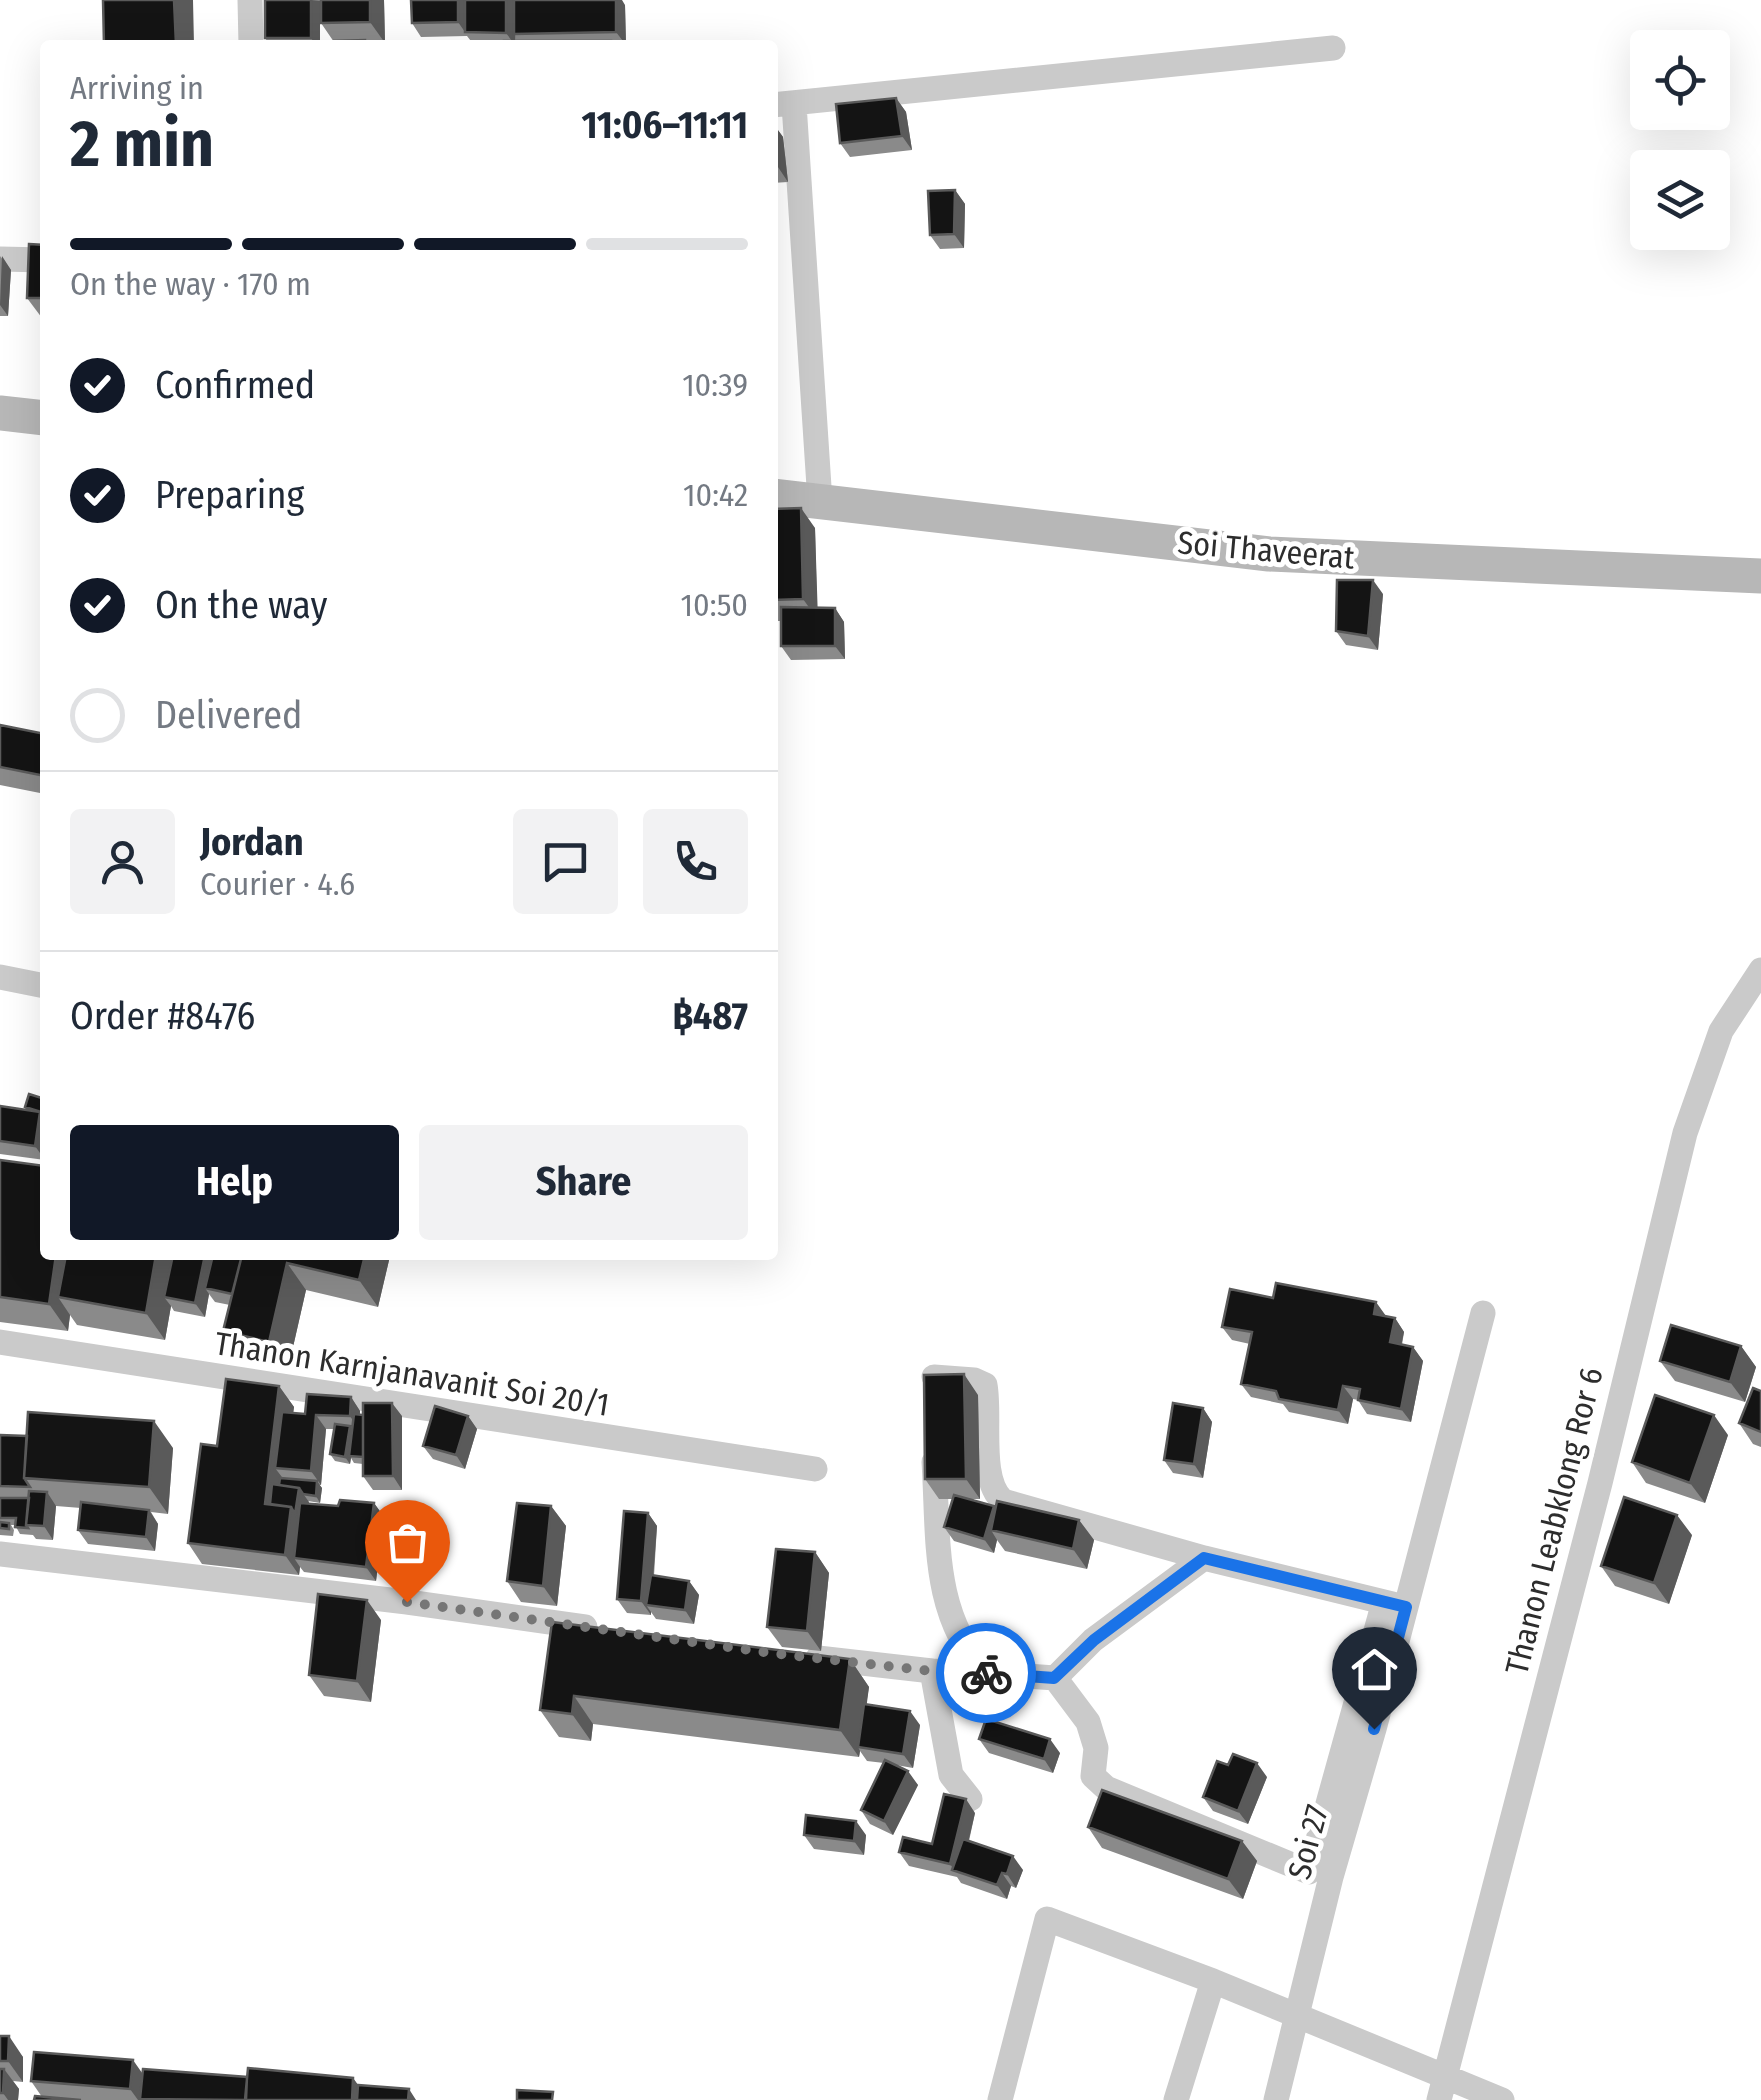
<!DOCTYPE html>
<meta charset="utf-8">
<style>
:root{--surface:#fff;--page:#f2f2f3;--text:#1f2937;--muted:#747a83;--line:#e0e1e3;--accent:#111827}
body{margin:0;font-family:"Fira Sans Condensed",sans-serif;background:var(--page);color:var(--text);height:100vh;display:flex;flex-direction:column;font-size:38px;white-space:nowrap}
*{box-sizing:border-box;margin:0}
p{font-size:32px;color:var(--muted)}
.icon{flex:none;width:55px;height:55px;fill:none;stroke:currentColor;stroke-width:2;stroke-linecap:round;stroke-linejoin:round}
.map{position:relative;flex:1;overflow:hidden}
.panel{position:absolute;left:40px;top:40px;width:738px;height:1220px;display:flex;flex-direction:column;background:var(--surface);border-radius:10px;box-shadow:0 10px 40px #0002}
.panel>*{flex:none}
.controls{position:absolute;left:1630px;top:30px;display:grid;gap:20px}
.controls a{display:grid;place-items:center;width:100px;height:100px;border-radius:10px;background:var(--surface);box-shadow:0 10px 40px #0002;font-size:50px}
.pin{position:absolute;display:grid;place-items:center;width:85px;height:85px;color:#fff;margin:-102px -42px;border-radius:50% 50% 50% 0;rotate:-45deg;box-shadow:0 0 10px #0007}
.pin .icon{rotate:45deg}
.courier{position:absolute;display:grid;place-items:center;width:100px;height:100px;margin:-50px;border:8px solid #1a73e8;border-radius:50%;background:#fff;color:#222;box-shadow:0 2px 12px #0007}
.head em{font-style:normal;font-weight:700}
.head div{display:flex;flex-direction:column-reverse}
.head{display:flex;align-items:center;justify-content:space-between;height:170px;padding:0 30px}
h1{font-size:65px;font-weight:700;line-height:75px}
.bar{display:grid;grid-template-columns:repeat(4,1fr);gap:15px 10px;align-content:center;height:120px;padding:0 30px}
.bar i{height:12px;border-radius:8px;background:var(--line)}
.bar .on{background:var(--accent)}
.bar p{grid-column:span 4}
.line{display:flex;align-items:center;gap:25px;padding:0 30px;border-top:2px solid var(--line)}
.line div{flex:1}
.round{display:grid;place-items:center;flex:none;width:105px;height:105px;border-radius:10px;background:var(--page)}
ol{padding:0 30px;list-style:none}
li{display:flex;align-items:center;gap:30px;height:110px}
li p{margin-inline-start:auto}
li .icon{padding:10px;border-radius:50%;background:var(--accent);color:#fff;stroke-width:4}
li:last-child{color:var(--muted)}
li i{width:55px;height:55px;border:5px solid var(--line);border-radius:50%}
.cta{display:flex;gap:20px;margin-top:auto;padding:20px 30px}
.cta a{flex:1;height:115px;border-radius:10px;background:var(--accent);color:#fff;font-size:40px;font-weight:700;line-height:115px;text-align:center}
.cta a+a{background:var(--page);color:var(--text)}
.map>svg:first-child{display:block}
</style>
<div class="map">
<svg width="1761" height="2100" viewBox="0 0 1761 2100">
<rect width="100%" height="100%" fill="#fff"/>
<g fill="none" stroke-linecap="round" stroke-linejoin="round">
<!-- street -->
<path stroke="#cacaca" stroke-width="25" d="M 250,0 L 251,45
M 794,104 L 820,502
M 772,105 L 1333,48
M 0,259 L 45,260
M 0,977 L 45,986
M 0,1342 L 815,1469
M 934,1377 L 974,1380 L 985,1385 C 991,1417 978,1480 1003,1501 L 1204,1558
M 934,1462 C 939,1538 931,1614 986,1673 L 1055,1678 L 1088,1722 L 1096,1748 L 1093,1776 L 1106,1788 L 1309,1872 L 1384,1602
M 0,1554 L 407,1602 L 585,1627
M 818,1658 L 932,1671 L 951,1775 L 970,1799
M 932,1671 L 986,1673
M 1055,1678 L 1093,1640 L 1204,1558 L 1396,1605
M 1000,2100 L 1047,1919 L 1213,1981 L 1502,2100
M 1176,2100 L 1213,1981
M 1276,2100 L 1331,1877 L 1374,1729 L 1483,1313
M 1439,2100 L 1600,1483 L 1685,1133 L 1721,1031 L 1761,970"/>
<!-- secondary -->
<path stroke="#b7b7b7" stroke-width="35" d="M 0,413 L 45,418
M 772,496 L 1269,554 L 1761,576"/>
</g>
<!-- wall -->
<path fill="#8a8a8a" d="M 265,0 L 320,0 L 320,45 L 270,45 L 265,38 Z
M 321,0 L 384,0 L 385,43 L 367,43 L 369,45 L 334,45 L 334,42 L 321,23 Z
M 625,5 L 626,45 L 474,45 L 467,36 L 421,37 L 412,23 Z
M 896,98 L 906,112 L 912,150 L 850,157 L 840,143 Z
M 772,122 L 783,137 L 788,182 L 772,183 Z
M 955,190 L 965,204 L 964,248 L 940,249 L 930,235 Z
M 45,245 L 45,319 L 42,318 L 27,298 Z
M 0,256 L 11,270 L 8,316 L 0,316 Z
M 772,509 L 815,528 L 817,608 L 835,608 L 844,622 L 845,659 L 791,660 L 781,646 L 781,621 L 772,621 Z
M 1383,594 L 1378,650 L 1346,645 L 1336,631 Z
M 0,725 L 45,734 L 45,794 L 0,785 Z
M 45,1099 L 45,1160 L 0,1154 L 0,1106 L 26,1110 L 25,1107 Z
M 0,1160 L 45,1255 L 389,1255 L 390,1256 L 378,1307 L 306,1290 L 288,1369 L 242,1359 L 223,1331 L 230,1305 L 215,1302 L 209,1294 L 205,1317 L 174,1311 L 171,1306 L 165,1340 L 77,1325 L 70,1315 L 68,1331 L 0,1322 Z
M 1273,1298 L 1395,1318 L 1404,1332 L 1402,1345 L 1413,1347 L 1423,1361 L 1411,1422 L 1367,1414 L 1358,1400 L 1353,1399 L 1348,1424 L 1289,1412 L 1283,1404 L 1251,1397 L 1241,1384 L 1250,1344 L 1232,1340 L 1222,1327 Z
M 1741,1346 L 1756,1367 L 1745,1402 L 1675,1381 L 1660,1361 Z
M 279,1386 L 294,1407 L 293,1413 L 305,1414 L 351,1397 L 360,1411 L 360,1415 L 402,1416 L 402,1490 L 373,1490 L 363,1476 L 363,1464 L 354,1463 L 351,1458 L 350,1464 L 335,1461 L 330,1454 L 334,1429 L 326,1429 L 321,1485 L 319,1485 L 322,1488 L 320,1503 L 308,1501 L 309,1503 L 338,1506 L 374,1503 L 384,1517 L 376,1581 L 304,1572 L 300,1567 L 299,1575 L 202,1564 L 188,1543 L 217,1446 Z
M 1761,1391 L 1761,1447 L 1753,1444 L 1739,1423 Z
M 978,1395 L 980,1499 L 969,1499 L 995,1509 L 1079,1520 L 1094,1540 L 1087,1569 L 1005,1551 L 997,1540 L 994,1553 L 954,1541 L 944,1527 L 953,1499 L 939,1499 L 925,1479 Z
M 1203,1408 L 1212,1422 L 1203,1478 L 1173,1473 L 1164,1460 Z
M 468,1416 L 477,1429 L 465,1469 L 433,1459 L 423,1446 Z
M 0,1435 L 173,1448 L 168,1514 L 151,1512 L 158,1524 L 155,1551 L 88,1544 L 78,1530 L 81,1508 L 56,1506 L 53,1540 L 36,1539 L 33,1535 L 20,1534 L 15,1525 L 11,1525 L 14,1530 L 13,1536 L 0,1535 Z
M 1728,1435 L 1705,1503 L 1646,1483 L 1632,1462 Z
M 551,1506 L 566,1526 L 557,1606 L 521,1602 L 507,1581 Z
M 648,1513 L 657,1526 L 654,1576 L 689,1581 L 699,1595 L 694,1624 L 656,1619 L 651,1612 L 651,1615 L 627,1613 L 617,1599 Z
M 1692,1535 L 1669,1604 L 1615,1586 L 1601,1566 Z
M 815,1552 L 829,1573 L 821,1651 L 782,1647 L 767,1627 Z
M 381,1620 L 371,1702 L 324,1696 L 309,1675 Z
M 552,1622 L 850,1659 L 869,1687 L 866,1705 L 920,1725 L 913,1768 L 896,1765 L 918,1785 L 893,1835 L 870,1824 L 861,1810 L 884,1763 L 867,1761 L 860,1751 L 859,1757 L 593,1724 L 591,1741 L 559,1737 L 540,1710 Z
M 979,1739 L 1060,1753 L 1053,1773 L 989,1753 Z
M 1267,1777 L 1248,1824 L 1213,1811 L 1203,1797 Z
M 975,1813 L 969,1841 L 1023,1870 L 1016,1888 L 1011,1886 L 1007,1899 L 961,1883 L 957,1877 L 909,1866 L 899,1852 L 932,1844 Z
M 1088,1827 L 1242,1841 L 1257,1861 L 1243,1899 L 1102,1848 Z
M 804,1835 L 866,1835 L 864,1855 L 814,1849 Z
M 0,2036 L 23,2057 L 23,2082 L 13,2081 L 19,2089 L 18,2100 L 0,2100 Z
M 142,2074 L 353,2078 L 358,2085 L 416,2100 L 34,2100 L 42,2097 L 31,2081 Z"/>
<!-- shaded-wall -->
<path fill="#5a5a5a" d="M 174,0 L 193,0 L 194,45 L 176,45 Z
M 311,0 L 320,1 L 320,45 L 316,45 L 311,38 Z
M 370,0 L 384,0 L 385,43 L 370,22 Z
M 458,0 L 467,0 L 465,32 L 458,22 Z
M 506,0 L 516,0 L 515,45 L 506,33 Z
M 616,0 L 622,0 L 625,5 L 626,45 L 616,32 Z
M 896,98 L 906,112 L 912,150 L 902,136 Z
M 772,122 L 783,137 L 788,182 L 774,161 Z
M 955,190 L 965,204 L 964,248 L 954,234 Z
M 2,256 L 11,270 L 8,316 L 0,305 Z
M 801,508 L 815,528 L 818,620 L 803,599 Z
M 1373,580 L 1383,594 L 1378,650 L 1368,636 Z
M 835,608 L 844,622 L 845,659 L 835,646 Z
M 40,1112 L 45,1119 L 45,1160 L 35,1146 Z
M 56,1255 L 79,1255 L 58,1297 L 70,1315 L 68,1331 L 49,1304 Z
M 156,1255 L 180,1255 L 164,1297 L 171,1306 L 165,1340 L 146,1313 Z
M 205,1255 L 217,1255 L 205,1288 L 209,1294 L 205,1317 L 195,1303 Z
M 365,1255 L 389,1255 L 390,1256 L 378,1307 L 359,1280 Z
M 287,1263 L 306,1290 L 288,1369 L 269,1342 Z
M 1376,1302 L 1386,1316 L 1374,1314 Z
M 1395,1318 L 1404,1332 L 1399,1356 L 1390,1342 Z
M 1741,1346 L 1756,1367 L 1745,1402 L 1730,1382 Z
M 1413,1347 L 1423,1361 L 1411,1422 L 1401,1409 Z
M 964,1374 L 978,1395 L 980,1499 L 966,1479 Z
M 279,1386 L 294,1407 L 286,1469 L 275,1468 L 285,1481 L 281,1512 L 265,1504 Z
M 1343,1386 L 1353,1399 L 1348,1424 L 1338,1410 Z
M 351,1397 L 360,1411 L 359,1430 L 350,1416 Z
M 392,1403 L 402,1416 L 402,1490 L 393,1476 Z
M 1203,1408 L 1212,1422 L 1203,1478 L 1194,1464 Z
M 316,1415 L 326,1429 L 321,1485 L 311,1471 Z
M 1714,1415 L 1728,1435 L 1705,1503 L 1690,1483 Z
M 468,1416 L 477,1429 L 465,1469 L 456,1455 Z
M 154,1421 L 173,1448 L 168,1514 L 149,1487 Z
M 350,1426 L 355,1433 L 350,1464 L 345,1457 Z
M 317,1481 L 322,1488 L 320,1503 L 316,1496 Z
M 299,1488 L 309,1502 L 301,1559 L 294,1558 L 300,1567 L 299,1575 L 285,1555 L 291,1507 Z
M 47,1492 L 56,1506 L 53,1540 L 44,1526 Z
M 374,1503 L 384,1517 L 376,1581 L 366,1567 Z
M 551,1506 L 566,1526 L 557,1606 L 543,1586 Z
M 994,1506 L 1003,1520 L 991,1530 L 997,1540 L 994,1553 L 984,1539 Z
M 149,1510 L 158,1524 L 155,1551 L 146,1537 Z
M 648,1513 L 657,1526 L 651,1606 L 646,1605 L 651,1612 L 651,1615 L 641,1601 Z
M 1677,1515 L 1692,1535 L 1669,1604 L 1654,1583 Z
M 1079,1520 L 1094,1540 L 1087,1569 L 1073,1549 Z
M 815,1552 L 829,1573 L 821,1651 L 807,1631 Z
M 689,1581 L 699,1595 L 694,1624 L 685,1610 Z
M 367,1600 L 381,1620 L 371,1702 L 357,1681 Z
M 850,1659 L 869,1687 L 861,1748 L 858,1747 L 860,1751 L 859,1757 L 840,1730 Z
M 574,1696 L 593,1724 L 591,1741 L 572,1714 Z
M 910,1711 L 920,1725 L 913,1768 L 903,1754 Z
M 1050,1739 L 1060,1753 L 1053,1773 L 1044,1759 Z
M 1257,1763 L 1267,1777 L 1248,1824 L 1238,1811 Z
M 908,1771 L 918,1785 L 893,1835 L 884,1821 Z
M 966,1799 L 975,1813 L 961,1873 L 955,1871 L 950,1864 Z
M 856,1821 L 866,1835 L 864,1855 L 854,1841 Z
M 1242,1841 L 1257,1861 L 1243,1899 L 1228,1879 Z
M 1013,1856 L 1023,1870 L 1016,1888 L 1007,1874 Z
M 1002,1873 L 1011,1886 L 1007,1899 L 997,1885 Z
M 9,2036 L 23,2057 L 23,2082 L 8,2061 Z
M 133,2060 L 147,2080 L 145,2100 L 138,2100 L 130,2089 Z
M 4,2069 L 19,2089 L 18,2100 L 8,2100 L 3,2093 Z
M 353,2078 L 368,2099 L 368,2100 L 352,2100 Z
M 409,2089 L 416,2100 L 408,2100 Z"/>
<!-- building -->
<path fill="#141414" stroke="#5a5a5a" stroke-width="2.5" d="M 103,0 L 174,0 L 176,45 L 104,45 Z
M 265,0 L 311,0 L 311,38 L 265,38 Z
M 321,0 L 370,0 L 370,22 L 321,23 Z
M 411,0 L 458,0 L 458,22 L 412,23 Z
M 465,0 L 506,0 L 506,33 L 465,32 Z
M 514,0 L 616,0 L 616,32 L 514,34 Z
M 365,40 L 365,45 L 334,45 L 334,41 Z
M 504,41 L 611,41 L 611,45 L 504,45 Z
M 459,42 L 460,45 L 405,45 Z
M 896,98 L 902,136 L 840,143 L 836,104 Z
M 955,190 L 954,234 L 930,235 L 928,191 Z
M 29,244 L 45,245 L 45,298 L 27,298 Z
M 801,508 L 803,599 L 772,600 L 772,509 Z
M 1337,580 L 1373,580 L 1368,636 L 1336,631 Z
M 781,607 L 835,608 L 835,646 L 781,646 Z
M 0,725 L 45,734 L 45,776 L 0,767 Z
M 29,1094 L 45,1099 L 41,1112 L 25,1107 Z
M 0,1106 L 40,1112 L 35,1146 L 0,1141 Z
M 0,1160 L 45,1166 L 45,1255 L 56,1255 L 49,1304 L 0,1297 Z
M 66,1255 L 156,1255 L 146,1313 L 58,1297 Z
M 173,1255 L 205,1255 L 195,1303 L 164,1297 Z
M 213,1255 L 242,1255 L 232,1294 L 205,1288 Z
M 242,1255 L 365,1255 L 359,1280 L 287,1263 L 269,1342 L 223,1331 Z
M 1276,1283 L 1376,1302 L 1374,1314 L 1395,1318 L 1390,1342 L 1413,1347 L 1401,1409 L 1358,1400 L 1360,1389 L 1343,1386 L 1338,1410 L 1279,1399 L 1276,1391 L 1241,1384 L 1252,1332 L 1222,1327 L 1230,1289 L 1273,1298 Z
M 1671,1325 L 1741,1346 L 1730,1382 L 1660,1361 Z
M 964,1374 L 966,1479 L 925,1479 L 924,1375 Z
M 226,1379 L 279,1386 L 265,1504 L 291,1507 L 285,1555 L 188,1543 L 201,1444 L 217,1446 Z
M 1753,1388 L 1761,1391 L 1761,1432 L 1739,1423 Z
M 307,1394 L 351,1397 L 350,1416 L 316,1415 L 311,1471 L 275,1468 L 282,1412 L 305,1414 Z
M 1655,1395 L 1714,1415 L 1690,1483 L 1632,1462 Z
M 363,1403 L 392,1403 L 393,1476 L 363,1476 Z
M 1173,1403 L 1203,1408 L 1194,1464 L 1164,1460 Z
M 435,1406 L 468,1416 L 456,1455 L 423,1446 Z
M 28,1412 L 154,1421 L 149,1487 L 24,1478 Z
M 354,1414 L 363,1415 L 363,1457 L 349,1456 Z
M 335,1424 L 350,1426 L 345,1457 L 330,1454 Z
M 0,1435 L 27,1436 L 24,1478 L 30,1487 L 0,1486 Z
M 280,1478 L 317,1481 L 316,1496 L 303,1494 L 299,1488 L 279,1485 Z
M 272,1484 L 299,1488 L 295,1514 L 291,1507 L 270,1504 Z
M 29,1491 L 47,1492 L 44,1526 L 26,1525 Z
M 954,1495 L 994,1506 L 984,1539 L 944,1527 Z
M 1624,1497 L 1677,1515 L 1654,1583 L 1601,1566 Z
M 0,1498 L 29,1498 L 26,1525 L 28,1528 L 15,1527 L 16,1518 L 0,1518 Z
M 340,1500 L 374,1503 L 366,1567 L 294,1558 L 300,1503 L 338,1506 Z
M 997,1501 L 1079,1520 L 1073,1549 L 991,1530 Z
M 81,1502 L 149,1510 L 146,1537 L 78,1530 Z
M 517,1503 L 551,1506 L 543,1586 L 507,1581 Z
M 624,1511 L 648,1513 L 641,1601 L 617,1599 Z
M 0,1522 L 9,1523 L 9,1529 L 0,1528 Z
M 776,1549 L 815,1552 L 807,1631 L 767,1627 Z
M 651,1575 L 689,1581 L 685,1610 L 646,1605 Z
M 318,1594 L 367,1600 L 357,1681 L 309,1675 Z
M 552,1622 L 850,1659 L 840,1730 L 574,1696 L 572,1714 L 540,1710 Z
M 864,1704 L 910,1711 L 903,1754 L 858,1747 Z
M 986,1719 L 1050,1739 L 1044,1759 L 979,1739 Z
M 1233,1754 L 1257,1763 L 1238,1811 L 1203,1797 L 1217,1761 L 1228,1765 Z
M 885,1760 L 908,1771 L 884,1821 L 861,1810 Z
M 1102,1790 L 1242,1841 L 1228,1879 L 1088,1827 Z
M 944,1794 L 966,1799 L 950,1864 L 899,1852 L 903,1837 L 932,1844 Z
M 806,1815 L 856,1821 L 854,1841 L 804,1835 Z
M 963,1839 L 1013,1856 L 1007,1874 L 1002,1873 L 997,1885 L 952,1870 Z
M 0,2036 L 9,2036 L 8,2061 L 0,2061 Z
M 34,2052 L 133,2060 L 130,2089 L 31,2081 Z
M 248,2068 L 353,2078 L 352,2100 L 245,2100 Z
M 0,2069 L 4,2069 L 3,2093 L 0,2093 Z
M 143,2069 L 247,2077 L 246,2100 L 140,2099 Z
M 358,2085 L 409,2089 L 408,2100 L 357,2100 Z
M 517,2090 L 553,2092 L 552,2100 L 517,2100 Z
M 35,2096 L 81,2100 L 34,2100 Z"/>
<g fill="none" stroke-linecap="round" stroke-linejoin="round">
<!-- done -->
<path stroke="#767676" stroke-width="10" stroke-dasharray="0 18" d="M 407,1602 L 770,1653 L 932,1671 L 986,1673"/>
<!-- route -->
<path stroke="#1a73e8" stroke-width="12" d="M 986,1673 L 1054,1678 L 1094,1640 L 1204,1558 L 1406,1607 L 1374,1729"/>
</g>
<g text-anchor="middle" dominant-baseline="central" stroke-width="10" stroke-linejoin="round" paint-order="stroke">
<!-- street labels -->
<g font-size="32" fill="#2d2d2d" stroke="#fff">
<text transform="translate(1266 550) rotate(5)">Soi Thaveerat</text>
<text transform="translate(412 1374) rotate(9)">Thanon Karnjanavanit Soi 20/1</text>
<text transform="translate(1554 1521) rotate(-76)">Thanon Leabklong Ror 6</text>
<text transform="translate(1308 1842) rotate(-75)">Soi 27</text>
</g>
</g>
</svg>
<div class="controls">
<a><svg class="icon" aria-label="locate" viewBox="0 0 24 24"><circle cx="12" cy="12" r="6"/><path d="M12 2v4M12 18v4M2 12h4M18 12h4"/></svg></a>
<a><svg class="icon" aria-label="layers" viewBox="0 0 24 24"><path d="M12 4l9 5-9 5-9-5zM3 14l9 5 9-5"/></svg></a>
</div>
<div class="pin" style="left:407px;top:1602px;background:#ea580c"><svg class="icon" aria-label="bag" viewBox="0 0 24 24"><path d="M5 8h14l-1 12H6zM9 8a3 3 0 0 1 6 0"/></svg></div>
<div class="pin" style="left:1374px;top:1729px;background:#1f2937"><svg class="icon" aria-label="home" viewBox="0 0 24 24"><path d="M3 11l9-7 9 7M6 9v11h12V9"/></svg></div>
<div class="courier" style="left:986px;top:1673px"><svg class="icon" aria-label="bike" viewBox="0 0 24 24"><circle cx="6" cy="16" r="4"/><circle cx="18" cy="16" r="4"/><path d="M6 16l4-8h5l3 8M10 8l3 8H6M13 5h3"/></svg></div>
<section class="panel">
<div class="head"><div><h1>2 min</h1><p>Arriving in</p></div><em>11:06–11:11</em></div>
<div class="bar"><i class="on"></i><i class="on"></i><i class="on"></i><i></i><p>On the way · 170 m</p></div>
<ol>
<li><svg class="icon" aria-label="check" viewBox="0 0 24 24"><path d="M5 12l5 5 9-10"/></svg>Confirmed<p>10:39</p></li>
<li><svg class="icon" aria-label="check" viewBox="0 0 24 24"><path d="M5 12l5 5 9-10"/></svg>Preparing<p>10:42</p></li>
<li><svg class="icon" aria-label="check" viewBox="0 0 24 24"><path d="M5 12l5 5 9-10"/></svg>On the way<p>10:50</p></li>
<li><i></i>Delivered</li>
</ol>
<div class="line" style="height:180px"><a class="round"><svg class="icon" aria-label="person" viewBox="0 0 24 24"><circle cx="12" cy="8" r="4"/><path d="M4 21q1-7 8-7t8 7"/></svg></a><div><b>Jordan</b><p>Courier · 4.6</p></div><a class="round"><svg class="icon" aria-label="chat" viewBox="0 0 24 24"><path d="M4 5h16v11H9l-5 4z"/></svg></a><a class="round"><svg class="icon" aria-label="phone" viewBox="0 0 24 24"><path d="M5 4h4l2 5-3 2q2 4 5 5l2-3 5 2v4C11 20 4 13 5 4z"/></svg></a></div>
<div class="line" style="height:130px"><div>Order #8476</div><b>฿487</b></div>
<div class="cta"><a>Help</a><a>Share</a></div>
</section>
</div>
